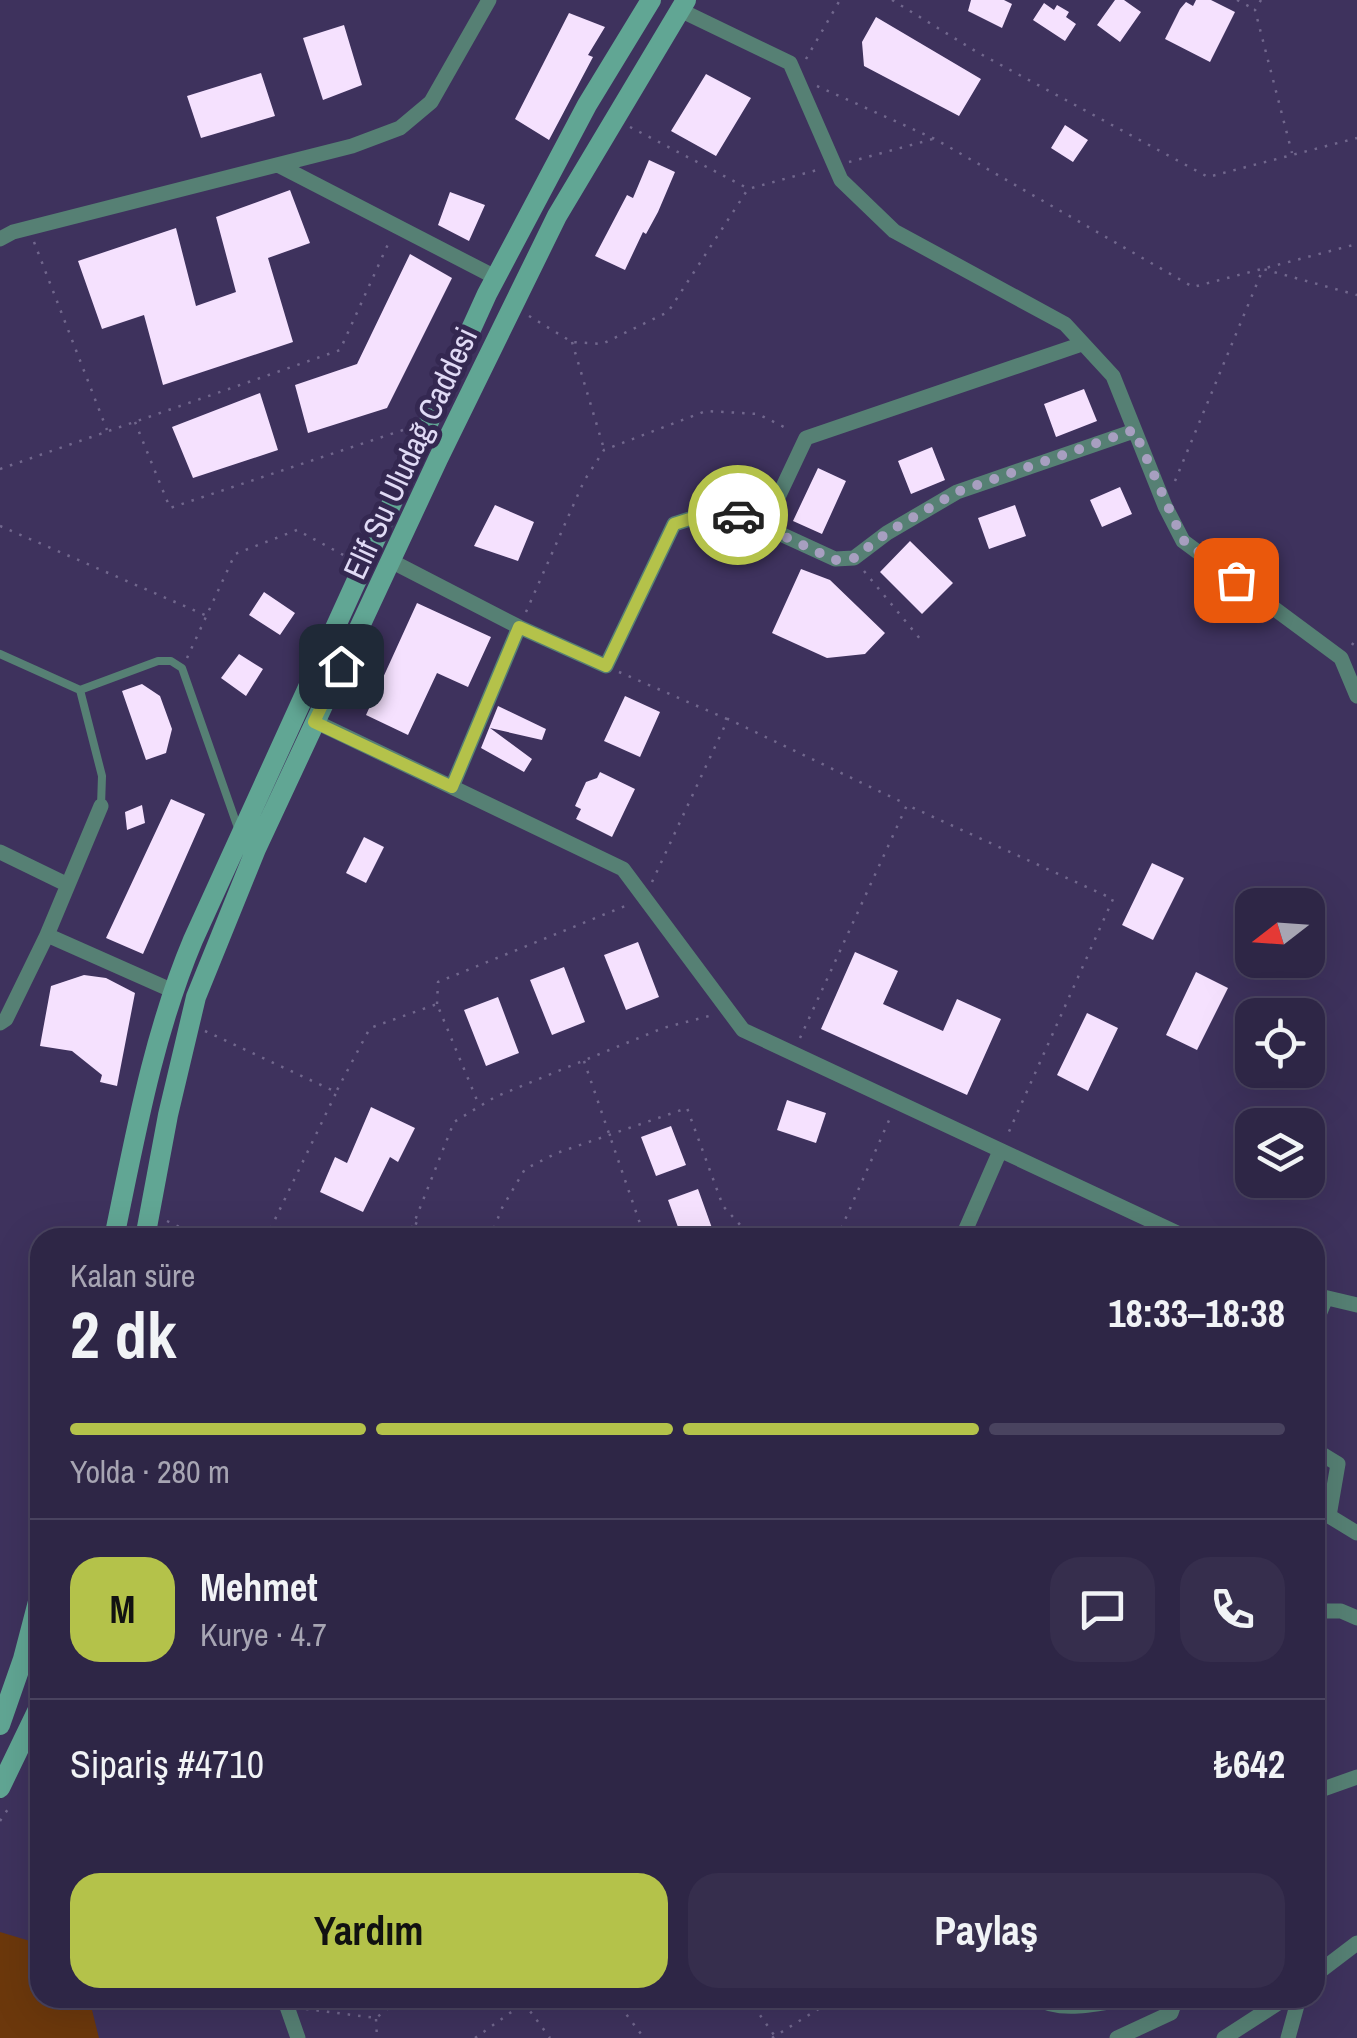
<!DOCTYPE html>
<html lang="tr">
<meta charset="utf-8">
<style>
:root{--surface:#2e2646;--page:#362e4d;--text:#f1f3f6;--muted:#a7a5b3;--line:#49435f;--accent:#b4c24a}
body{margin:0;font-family:"Archivo Narrow",sans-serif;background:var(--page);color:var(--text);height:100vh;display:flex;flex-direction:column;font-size:38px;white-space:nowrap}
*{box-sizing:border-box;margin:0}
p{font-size:32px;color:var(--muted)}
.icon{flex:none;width:55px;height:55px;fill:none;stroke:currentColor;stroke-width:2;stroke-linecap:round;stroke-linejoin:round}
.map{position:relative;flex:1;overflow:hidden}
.side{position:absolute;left:30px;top:1228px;width:1295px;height:780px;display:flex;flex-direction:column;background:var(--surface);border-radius:30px;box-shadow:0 10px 40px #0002,0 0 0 2px var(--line)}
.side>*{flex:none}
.needle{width:65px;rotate:253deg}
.tools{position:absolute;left:1235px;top:888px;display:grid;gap:20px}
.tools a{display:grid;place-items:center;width:90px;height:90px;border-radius:20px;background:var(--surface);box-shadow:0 10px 40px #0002,0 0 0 2px var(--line);font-size:50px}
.pin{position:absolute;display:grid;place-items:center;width:85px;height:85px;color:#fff;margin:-42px;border-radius:20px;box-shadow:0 5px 15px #0006}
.courier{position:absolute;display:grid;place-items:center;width:100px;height:100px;margin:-50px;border:8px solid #b4c24a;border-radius:50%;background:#fff;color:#222;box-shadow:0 2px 12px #0007}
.head em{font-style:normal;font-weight:700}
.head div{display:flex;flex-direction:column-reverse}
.head{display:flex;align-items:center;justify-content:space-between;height:170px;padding:0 40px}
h1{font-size:65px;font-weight:700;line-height:75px}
.bar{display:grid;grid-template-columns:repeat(4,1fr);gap:15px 10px;align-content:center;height:120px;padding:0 40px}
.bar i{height:12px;border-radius:8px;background:var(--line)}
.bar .active{background:var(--accent)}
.bar p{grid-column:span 4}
.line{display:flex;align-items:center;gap:25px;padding:0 40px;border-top:2px solid var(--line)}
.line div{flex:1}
.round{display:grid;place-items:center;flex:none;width:105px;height:105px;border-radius:30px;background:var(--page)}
.action{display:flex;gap:20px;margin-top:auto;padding:20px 40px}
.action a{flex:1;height:115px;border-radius:30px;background:var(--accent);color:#111;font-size:40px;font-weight:700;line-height:115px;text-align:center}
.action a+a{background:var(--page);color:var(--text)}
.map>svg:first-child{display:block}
</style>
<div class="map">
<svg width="1357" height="2038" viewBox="0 0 1357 2038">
<rect width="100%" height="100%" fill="#3e325d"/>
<!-- green -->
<path fill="#6c380c" d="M 0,1932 L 40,1944 L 40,1998 L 89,1998 L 99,2038 L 0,2038 Z"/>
<!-- building -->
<path fill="#f5e1fe" d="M 971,0 L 1004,0 L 1012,4 L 1002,28 L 968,11 Z
M 1115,0 L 1124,0 L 1141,12 L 1120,42 L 1097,25 Z
M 1196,0 L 1211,0 L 1235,12 L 1210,62 L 1165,39 L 1180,9 L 1186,2 L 1193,6 Z
M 1044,3 L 1054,10 L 1057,5 L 1069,12 L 1066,17 L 1076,24 L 1065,41 L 1033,20 Z
M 569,13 L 605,27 L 588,55 L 593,57 L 549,140 L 515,119 Z
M 876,17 L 981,79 L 959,116 L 864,66 L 862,42 Z
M 344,25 L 362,85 L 323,100 L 303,38 Z
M 261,73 L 275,116 L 201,138 L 187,96 Z
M 706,74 L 751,98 L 716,156 L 671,131 Z
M 1065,125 L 1088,140 L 1073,162 L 1051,148 Z
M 649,160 L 675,172 L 658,212 L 646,234 L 643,232 L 625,270 L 595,256 L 627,195 L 633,198 Z
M 290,190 L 310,243 L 268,258 L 293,342 L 163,385 L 144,315 L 102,329 L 78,261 L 176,228 L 196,306 L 236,292 L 216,217 Z
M 450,192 L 485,205 L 469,241 L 438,225 Z
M 410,254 L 452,278 L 387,408 L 308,433 L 295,385 L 357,364 Z
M 1084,389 L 1097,421 L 1056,437 L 1044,404 Z
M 260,393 L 278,450 L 193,478 L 172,427 Z
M 932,447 L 945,480 L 911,494 L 898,461 Z
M 818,468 L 846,481 L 822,534 L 793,521 Z
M 1120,487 L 1132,514 L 1102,527 L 1090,500 Z
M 495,505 L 534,522 L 518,561 L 474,546 Z
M 1015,505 L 1026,536 L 989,549 L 978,518 Z
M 910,541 L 953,583 L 922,614 L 880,572 Z
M 801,569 L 830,580 L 885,633 L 865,654 L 827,658 L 772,633 Z
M 264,592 L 295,613 L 280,635 L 249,615 Z
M 417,603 L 491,637 L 468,687 L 437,673 L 408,735 L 366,715 Z
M 239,654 L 263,669 L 246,696 L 221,678 Z
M 142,684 L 160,696 L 172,729 L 166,753 L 146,760 L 122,691 Z
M 625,696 L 660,712 L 640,757 L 604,741 Z
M 498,706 L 546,729 L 542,740 L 490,728 L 532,759 L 524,772 L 481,748 Z
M 600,772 L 635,789 L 612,837 L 576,819 L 581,809 L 575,806 L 586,782 L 597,778 Z
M 171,799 L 205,814 L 143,954 L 106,938 Z
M 142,805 L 145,823 L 127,830 L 125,812 Z
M 364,837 L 384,847 L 366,883 L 346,873 Z
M 1152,863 L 1184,878 L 1153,940 L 1122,925 Z
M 638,942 L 659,997 L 626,1010 L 604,955 Z
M 855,952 L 898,971 L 883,1004 L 943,1031 L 957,999 L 1001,1019 L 967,1095 L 821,1029 Z
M 564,967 L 585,1022 L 552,1035 L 530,980 Z
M 1196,972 L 1228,988 L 1197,1050 L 1166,1035 Z
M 84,975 L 106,978 L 135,993 L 117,1086 L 100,1082 L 102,1075 L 72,1051 L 40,1046 L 51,986 Z
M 498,997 L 519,1053 L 486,1066 L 464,1010 Z
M 1087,1013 L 1118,1028 L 1088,1091 L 1057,1075 Z
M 787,1100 L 826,1113 L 816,1143 L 777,1130 Z
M 371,1107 L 415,1128 L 398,1162 L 390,1157 L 363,1212 L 320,1192 L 335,1157 L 347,1163 Z
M 671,1126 L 686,1165 L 656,1176 L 641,1137 Z
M 698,1189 L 712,1228 L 682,1238 L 668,1200 Z"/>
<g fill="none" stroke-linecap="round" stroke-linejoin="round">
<!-- path -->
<path stroke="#71678d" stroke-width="2.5" stroke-dasharray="2.5 8" stroke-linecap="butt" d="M 892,0 L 977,52 L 1208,177 L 1357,138
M 1237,0 L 1254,9
M 1261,0 L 1255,10 L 1292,153
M 806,59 L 840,0
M 817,86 L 935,139 L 1193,287 L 1357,244
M 630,127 L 747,188
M 849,162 L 933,139
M 34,242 L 107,430
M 529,316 L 572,342 L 602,344 L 668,312 L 748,189 L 817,170
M 572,342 L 604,449
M 135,422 L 170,508 L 406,429
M 0,469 L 340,350 L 389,242
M 1175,481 L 1263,269 L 1357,295
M 0,526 L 205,615
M 864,571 L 921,640
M 526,612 L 584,481 L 604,450 L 706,411 L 758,414 L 790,430
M 1352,645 L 1357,637
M 187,658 L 235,554 L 297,530 L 347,557
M 619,672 L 727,719
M 652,882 L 728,719 L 906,804
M 437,1004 L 438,982 L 630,904
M 205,1031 L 336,1092 L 370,1028 L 437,1004 L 479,1105
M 800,1038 L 907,805 L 1113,899 L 1007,1136
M 584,1061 L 645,1238
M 167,1221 L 202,1238
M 415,1223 L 451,1238
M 266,1238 L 336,1093
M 408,1238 L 454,1122 L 495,1097 L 663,1028 L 713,1015
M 490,1238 L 502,1208 L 525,1169 L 557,1153 L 687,1108 L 723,1206 L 752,1238
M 837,1238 L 890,1118
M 0,1821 L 10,1806
M 614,1998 L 644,2038
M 748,1998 L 774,2035
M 524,2003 L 550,2038
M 306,2009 L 376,2018 L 401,1998
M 376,2019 L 377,2038
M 475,2038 L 531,1998
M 772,2038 L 836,1998"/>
<!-- lane -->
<path stroke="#568074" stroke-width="8" d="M 0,654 L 80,690 L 158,661 L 171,661 L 182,668 L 238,828
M 80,690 L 102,776 L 101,806"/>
<!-- street -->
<path stroke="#568074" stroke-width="15" d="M 680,10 L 790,63 L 841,180 L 894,231 L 1065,324 L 1113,376 L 1165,506 L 1183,541 L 1341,658 L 1357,696
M 278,165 L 495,277
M 0,239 L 13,232 L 352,146 L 400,128 L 431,102 L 489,0
M 764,527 L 806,438 L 1082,344
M 391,561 L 519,627 L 606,666 L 674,524 L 724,508 L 835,559 L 854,558 L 887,533 L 957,492 L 1134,431
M 314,721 L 623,869 L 743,1030 L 1188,1238
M 452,787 L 519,627
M 0,852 L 68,885
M 47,935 L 101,806
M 0,1023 L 6,1019 L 47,935 L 171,990
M 962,1238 L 1000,1151
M 1315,1295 L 1357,1305
M 1315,1324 L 1325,1300
M 1315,1450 L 1338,1464 L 1329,1516 L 1357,1533
M 1315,1611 L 1341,1611 L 1357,1618
M 1315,1792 L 1357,1777
M 1315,1975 L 1357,1943
M 284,1998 L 298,2038
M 1036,1998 C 1061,2014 1101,2003 1130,1998
M 1117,2038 L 1171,2013 L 1176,1998
M 1224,2038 L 1286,1998
M 1288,2038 L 1299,1998"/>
<!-- secondary -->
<path stroke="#61a694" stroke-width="20" d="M 114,1238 C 135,1137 153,1035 193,940 L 487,294 L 587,105 L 651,0
M 145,1238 L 168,1115 L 196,997 L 256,849 L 438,459 L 557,216 L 686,0
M 0,1725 L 23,1659 L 40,1594
M 0,1788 L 40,1705"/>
</g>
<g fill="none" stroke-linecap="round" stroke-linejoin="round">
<!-- done -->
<path stroke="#a79fc0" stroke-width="10" stroke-dasharray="0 18" d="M 738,515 L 835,560 L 854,558 L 888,532 L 957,492 L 1134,430 L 1183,540 L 1236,580"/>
<!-- route -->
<path stroke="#b4c24a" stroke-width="12" d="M 341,666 L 314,722 L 452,787 L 519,627 L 606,666 L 674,524 L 724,508 L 738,515"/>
</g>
<g text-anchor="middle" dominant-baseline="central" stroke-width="10" stroke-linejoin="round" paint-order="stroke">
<!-- street labels -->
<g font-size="32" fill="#e0daf5" stroke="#342851">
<text transform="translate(410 453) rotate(-65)">Elif Su Uludağ Caddesi</text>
</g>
</g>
</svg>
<div class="tools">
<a><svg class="needle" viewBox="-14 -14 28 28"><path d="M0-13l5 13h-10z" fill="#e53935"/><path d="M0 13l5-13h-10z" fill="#a7a5b3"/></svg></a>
<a><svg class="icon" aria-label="locate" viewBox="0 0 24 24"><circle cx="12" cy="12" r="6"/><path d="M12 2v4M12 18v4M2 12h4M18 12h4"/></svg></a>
<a><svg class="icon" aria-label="layers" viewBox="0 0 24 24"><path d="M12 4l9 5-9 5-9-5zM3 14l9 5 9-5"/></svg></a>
</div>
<div class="pin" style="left:1236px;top:580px;background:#ea580c"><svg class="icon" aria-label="bag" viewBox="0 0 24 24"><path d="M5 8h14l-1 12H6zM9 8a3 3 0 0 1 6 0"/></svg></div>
<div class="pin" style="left:341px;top:666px;background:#1f2937"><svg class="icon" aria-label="home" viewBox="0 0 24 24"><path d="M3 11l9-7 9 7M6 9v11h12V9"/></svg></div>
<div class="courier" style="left:738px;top:515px"><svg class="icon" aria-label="car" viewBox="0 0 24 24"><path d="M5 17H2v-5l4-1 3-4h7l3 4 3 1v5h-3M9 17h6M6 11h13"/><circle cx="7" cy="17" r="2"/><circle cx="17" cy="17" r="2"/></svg></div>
<section class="side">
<div class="head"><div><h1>2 dk</h1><p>Kalan süre</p></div><em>18:33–18:38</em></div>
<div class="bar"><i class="active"></i><i class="active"></i><i class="active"></i><i></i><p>Yolda · 280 m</p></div>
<div class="line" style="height:180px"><b class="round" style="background:var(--accent);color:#111">M</b><div><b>Mehmet</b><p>Kurye · 4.7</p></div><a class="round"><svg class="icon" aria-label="chat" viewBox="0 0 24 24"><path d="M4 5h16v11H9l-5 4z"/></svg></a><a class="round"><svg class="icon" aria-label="phone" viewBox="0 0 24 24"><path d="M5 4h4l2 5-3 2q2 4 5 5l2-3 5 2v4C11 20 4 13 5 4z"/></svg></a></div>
<div class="line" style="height:130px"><div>Sipariş #4710</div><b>₺642</b></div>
<div class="action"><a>Yardım</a><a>Paylaş</a></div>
</section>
</div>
